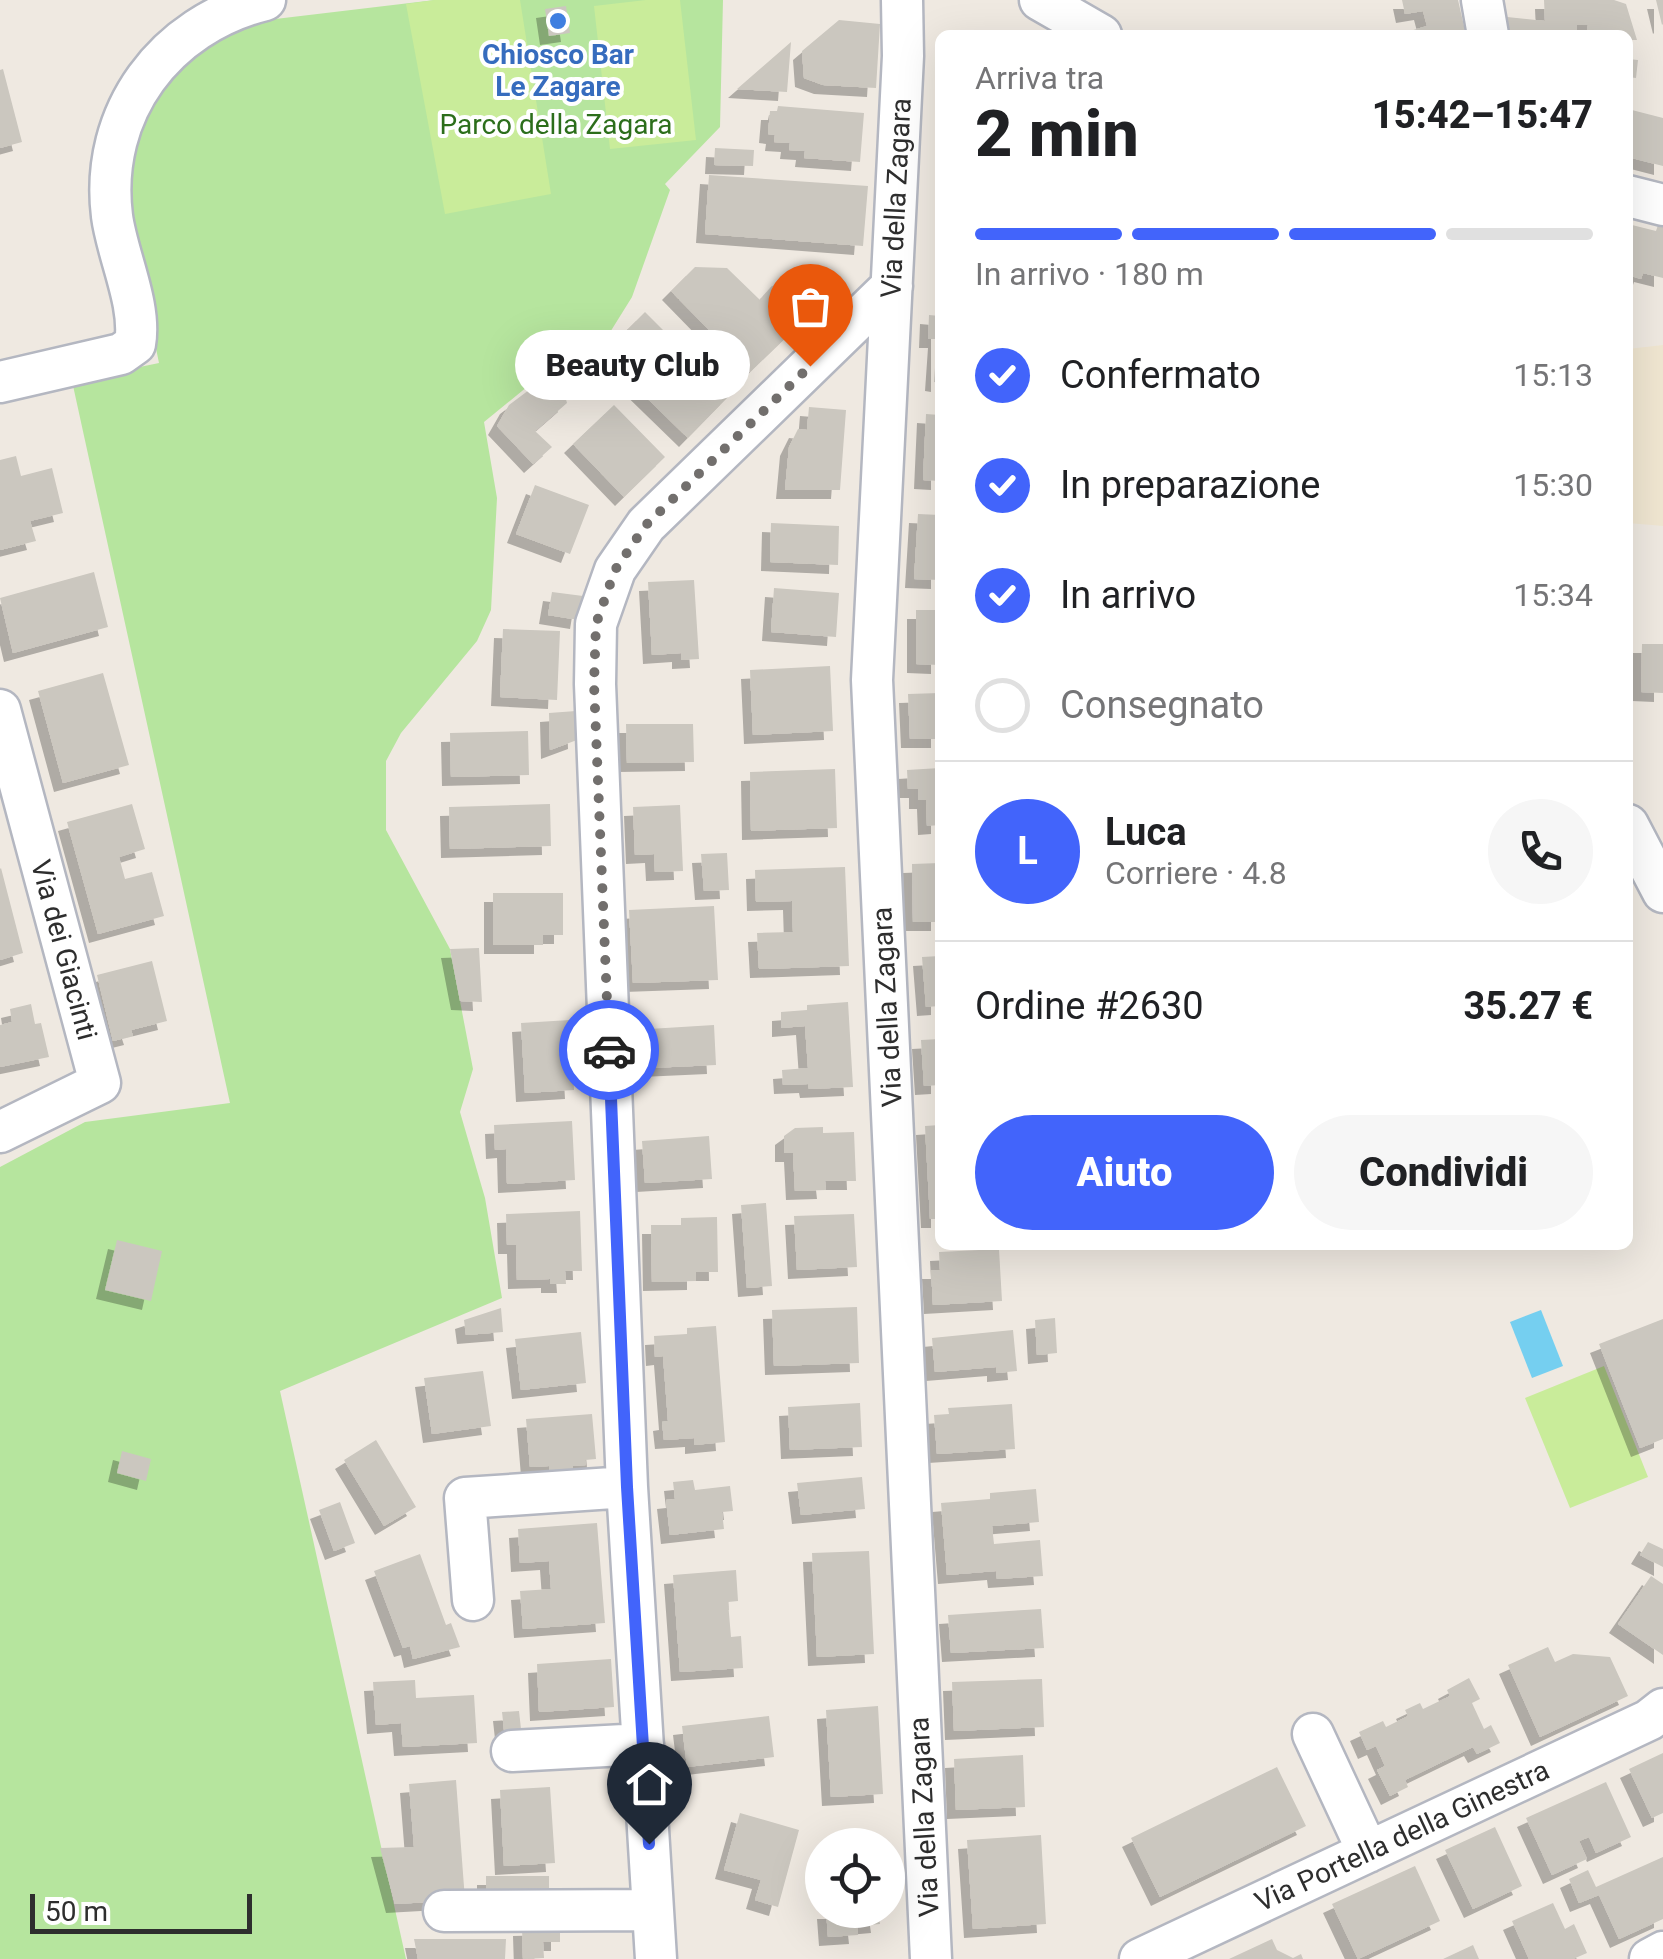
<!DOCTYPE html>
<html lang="it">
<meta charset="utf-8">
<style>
:root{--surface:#fff;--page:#f6f6f6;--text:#202124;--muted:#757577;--line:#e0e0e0;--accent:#4264fb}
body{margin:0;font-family:Roboto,sans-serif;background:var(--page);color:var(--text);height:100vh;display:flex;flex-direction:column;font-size:38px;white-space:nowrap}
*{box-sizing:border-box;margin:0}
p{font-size:32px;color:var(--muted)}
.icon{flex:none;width:55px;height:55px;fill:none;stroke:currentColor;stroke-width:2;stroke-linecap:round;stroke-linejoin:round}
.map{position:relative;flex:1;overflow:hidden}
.details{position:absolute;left:935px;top:30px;width:698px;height:1220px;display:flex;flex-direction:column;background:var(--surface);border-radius:15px;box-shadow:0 10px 40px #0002}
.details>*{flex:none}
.tools{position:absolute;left:805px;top:1828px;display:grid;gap:20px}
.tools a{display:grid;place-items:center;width:100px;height:100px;border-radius:50%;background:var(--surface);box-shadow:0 10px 40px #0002;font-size:50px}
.scale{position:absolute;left:30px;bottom:25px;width:222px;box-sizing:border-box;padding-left:10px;border:5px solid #2e2e2e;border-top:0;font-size:28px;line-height:35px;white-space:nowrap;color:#2e2e2e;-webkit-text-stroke:8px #fff;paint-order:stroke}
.pin{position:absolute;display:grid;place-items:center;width:85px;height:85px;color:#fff;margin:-102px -42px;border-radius:50% 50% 50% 0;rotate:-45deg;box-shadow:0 0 10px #0007}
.pin .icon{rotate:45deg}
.courier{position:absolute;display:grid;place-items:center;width:100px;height:100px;margin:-50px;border:8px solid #4264fb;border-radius:50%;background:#fff;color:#222;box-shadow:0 2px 12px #0007}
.bubble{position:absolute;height:70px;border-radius:35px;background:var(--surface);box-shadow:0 10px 40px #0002;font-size:32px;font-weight:800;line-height:70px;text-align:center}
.head em{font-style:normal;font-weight:800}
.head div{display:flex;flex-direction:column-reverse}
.head{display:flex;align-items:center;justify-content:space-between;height:170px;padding:0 40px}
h1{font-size:65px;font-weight:800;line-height:75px}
.bar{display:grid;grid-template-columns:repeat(4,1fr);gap:15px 10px;align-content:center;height:120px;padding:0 40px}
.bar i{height:12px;border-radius:8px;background:var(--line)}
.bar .current{background:var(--accent)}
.bar p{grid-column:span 4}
.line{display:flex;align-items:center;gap:25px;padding:0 40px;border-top:2px solid var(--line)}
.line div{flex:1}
.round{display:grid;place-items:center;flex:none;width:105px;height:105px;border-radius:52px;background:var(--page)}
ol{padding:0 40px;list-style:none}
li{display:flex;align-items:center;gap:30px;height:110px}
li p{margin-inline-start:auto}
li .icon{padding:10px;border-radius:50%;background:var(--accent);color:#fff;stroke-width:4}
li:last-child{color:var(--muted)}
li i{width:55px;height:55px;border:5px solid var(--line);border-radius:50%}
.cta{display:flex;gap:20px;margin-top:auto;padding:20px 40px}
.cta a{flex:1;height:115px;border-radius:60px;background:var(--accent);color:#fff;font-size:40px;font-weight:800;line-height:115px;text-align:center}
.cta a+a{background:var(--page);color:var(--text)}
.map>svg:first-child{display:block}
</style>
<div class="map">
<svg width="1663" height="1959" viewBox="0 0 1663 1959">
<defs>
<filter id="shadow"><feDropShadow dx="-9" dy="9" stdDeviation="0" flood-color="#0004"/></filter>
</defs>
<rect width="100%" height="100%" fill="#efe9e1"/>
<!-- education -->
<path fill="#f0e6d1" d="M 1663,345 L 1663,526 L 1628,523 L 1628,349 Z"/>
<!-- green -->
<path fill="#b6e59e" d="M 435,0 L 723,0 L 720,127 L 665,184 L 670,190 L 632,297 L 594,358 L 533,382 L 484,422 L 497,498 L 491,610 L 477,641 L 401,733 L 386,761 L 386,830 L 450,949 L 473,1069 L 460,1112 L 485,1198 L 502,1298 L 280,1391 L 406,1959 L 0,1959 L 0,1167 L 85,1122 L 230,1103 L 72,381 L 159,363 L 129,217 L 128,174 L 135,141 L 158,87 L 212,37 L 267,20 Z"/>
<!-- pitch -->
<path fill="#c9ec9a" d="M 435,0 L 520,0 L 551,194 L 445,214 L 406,4 Z
M 646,0 L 680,0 L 696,140 L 610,149 L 594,6 Z
M 1604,1366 L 1648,1477 L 1570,1508 L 1525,1398 Z"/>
<!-- water -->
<path fill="#75cff0" d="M 1541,1310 L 1563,1366 L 1532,1378 L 1510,1322 Z"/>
<!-- building -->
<path fill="#cbc7bf" filter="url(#shadow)" d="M 1402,0 L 1458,0 L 1466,35 L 1411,35 L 1410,31 L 1427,26 L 1423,11 L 1405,14 Z
M 1544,0 L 1614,0 L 1626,4 L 1637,40 L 1628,40 L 1628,35 L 1586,35 L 1588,25 L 1577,25 L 1577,35 L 1506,35 L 1507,17 L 1545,21 Z
M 1656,0 L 1663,0 L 1663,24 L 1662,25 Z
M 566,6 L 570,33 L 549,36 L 545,9 Z
M 839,20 L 880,24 L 876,88 L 823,85 L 804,78 L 802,51 Z
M 791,42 L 787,92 L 737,89 Z
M 1628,59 L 1638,60 L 1636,78 L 1628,77 Z
M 3,69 L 22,142 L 0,148 L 0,70 Z
M 778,106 L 864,113 L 860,162 L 804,158 L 805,151 L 789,150 L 790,143 L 774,142 L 775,135 L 768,134 L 770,111 L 777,111 Z
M 1628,109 L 1663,118 L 1663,166 L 1628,157 Z
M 715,148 L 754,150 L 753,166 L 714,165 Z
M 709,175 L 868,186 L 863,246 L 705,234 Z
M 1628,224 L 1656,231 L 1658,225 L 1663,226 L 1663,278 L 1643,273 L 1641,279 L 1628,275 Z
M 695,267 L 727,268 L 760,300 L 781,277 L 818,277 L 833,292 L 750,372 L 671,291 Z
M 645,312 L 729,396 L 688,438 L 618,370 L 643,345 L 628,329 Z
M 929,315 L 940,316 L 940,383 L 934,382 L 937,339 L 928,339 Z
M 572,373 L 576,381 L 562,385 L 567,403 L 535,431 L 552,447 L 533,464 L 497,426 L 509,405 L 533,387 Z
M 614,405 L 665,457 L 624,497 L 573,444 Z
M 809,407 L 846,410 L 840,490 L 785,490 L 789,447 L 798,429 L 807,430 Z
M 926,414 L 940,415 L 940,481 L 923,480 Z
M 16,456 L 21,476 L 52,468 L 63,513 L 30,521 L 36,541 L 0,550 L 0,460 Z
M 535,485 L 589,505 L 570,554 L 516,534 Z
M 918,514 L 940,515 L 940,580 L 914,579 Z
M 771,523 L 839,526 L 838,565 L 770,562 Z
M 94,572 L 108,627 L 13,653 L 0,598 Z
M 694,580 L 699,659 L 681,660 L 681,653 L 652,655 L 648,582 Z
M 774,588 L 839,593 L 836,637 L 771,632 Z
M 552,592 L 583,596 L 579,620 L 548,615 Z
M 916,610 L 940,610 L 940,665 L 916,664 Z
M 503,629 L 560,631 L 557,700 L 500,697 Z
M 1642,644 L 1663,644 L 1663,693 L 1641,692 Z
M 830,666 L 833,731 L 753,735 L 750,670 Z
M 103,673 L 129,765 L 63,783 L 38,691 Z
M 940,693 L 940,739 L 910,739 L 908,694 Z
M 576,711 L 577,740 L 550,750 L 549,713 Z
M 626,724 L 693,724 L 694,762 L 627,763 Z
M 528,731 L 529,775 L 451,777 L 450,733 Z
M 940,768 L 940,825 L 927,826 L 926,800 L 918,800 L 918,789 L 908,789 L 907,770 Z
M 835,769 L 837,828 L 751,831 L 750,772 Z
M 132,804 L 145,849 L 119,857 L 125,879 L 152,872 L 164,916 L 98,934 L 67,822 Z
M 550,804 L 551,846 L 450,849 L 449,807 Z
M 680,805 L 683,871 L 655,872 L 654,854 L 635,855 L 633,807 Z
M 727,853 L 729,890 L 704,891 L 701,854 Z
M 940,863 L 940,922 L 913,922 L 912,864 Z
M 845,867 L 849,966 L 759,969 L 757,933 L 793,932 L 792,901 L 756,902 L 755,870 Z
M 1,868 L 23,953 L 0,960 L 0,869 Z
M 493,893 L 563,893 L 563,935 L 543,935 L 543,945 L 493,945 Z
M 714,906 L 718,980 L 633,983 L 629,910 Z
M 479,948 L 482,1002 L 460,1001 L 450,949 Z
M 940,956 L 940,1006 L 926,1007 L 922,957 Z
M 152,961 L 167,1021 L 131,1030 L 133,1036 L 113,1041 L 97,975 Z
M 848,1002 L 853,1087 L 809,1089 L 808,1084 L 783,1085 L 782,1070 L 808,1068 L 805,1026 L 781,1028 L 781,1012 L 807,1010 L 807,1005 Z
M 31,1004 L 35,1024 L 41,1023 L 49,1057 L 0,1067 L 0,1025 L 12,1022 L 10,1009 Z
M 570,1020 L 574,1090 L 525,1093 L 521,1023 Z
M 714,1025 L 716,1065 L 650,1068 L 649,1029 Z
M 940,1039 L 940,1085 L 924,1086 L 921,1040 Z
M 572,1121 L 575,1180 L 507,1184 L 506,1149 L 495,1150 L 494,1125 Z
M 940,1125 L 940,1219 L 930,1219 L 925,1126 Z
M 823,1127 L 823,1133 L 854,1132 L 856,1181 L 825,1181 L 826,1190 L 795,1191 L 793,1153 L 784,1153 L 784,1136 L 795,1128 Z
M 709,1136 L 712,1179 L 645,1183 L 642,1141 Z
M 766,1203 L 772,1286 L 747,1288 L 741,1205 Z
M 580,1211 L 582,1271 L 565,1271 L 566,1284 L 550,1284 L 550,1279 L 517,1280 L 516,1245 L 507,1245 L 506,1214 Z
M 854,1214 L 857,1267 L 797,1270 L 794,1216 Z
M 717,1217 L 718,1272 L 696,1272 L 696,1281 L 652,1282 L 651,1225 L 681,1225 L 681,1218 Z
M 117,1240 L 162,1251 L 151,1301 L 105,1290 Z
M 999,1249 L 1002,1301 L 933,1305 L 931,1270 L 940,1270 L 939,1252 Z
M 857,1307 L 859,1363 L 774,1366 L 772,1310 Z
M 501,1308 L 503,1332 L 466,1335 L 464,1320 Z
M 1055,1318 L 1057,1353 L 1037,1355 L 1035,1320 Z
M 1663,1319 L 1663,1439 L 1640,1448 L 1599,1344 Z
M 716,1326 L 725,1442 L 694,1445 L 694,1438 L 664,1440 L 662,1422 L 668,1421 L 663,1356 L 655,1357 L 654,1336 L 687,1334 L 687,1328 Z
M 1013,1330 L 1017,1371 L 996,1373 L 996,1367 L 935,1372 L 932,1338 Z
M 581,1332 L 586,1383 L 521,1390 L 515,1339 Z
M 483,1371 L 491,1426 L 432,1434 L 424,1378 Z
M 860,1403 L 862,1447 L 790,1450 L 788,1407 Z
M 1012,1404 L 1015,1449 L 937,1454 L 934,1415 L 949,1414 L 948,1408 Z
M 592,1414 L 596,1459 L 585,1460 L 586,1465 L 573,1466 L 573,1470 L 549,1472 L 549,1466 L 530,1467 L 526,1419 Z
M 376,1440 L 416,1507 L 384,1526 L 344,1460 Z
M 122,1451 L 151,1459 L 146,1481 L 117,1473 Z
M 862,1477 L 865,1509 L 801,1515 L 797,1483 Z
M 693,1480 L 695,1490 L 730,1486 L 733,1511 L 722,1512 L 724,1529 L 670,1535 L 666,1500 L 675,1499 L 673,1482 Z
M 1036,1489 L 1039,1522 L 992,1526 L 994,1544 L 1040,1540 L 1043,1576 L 997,1579 L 996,1571 L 947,1575 L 941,1503 L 990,1499 L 990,1493 Z
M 340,1502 L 355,1543 L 334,1551 L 319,1510 Z
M 597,1523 L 605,1623 L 523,1629 L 520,1591 L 551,1589 L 549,1561 L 520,1563 L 518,1529 Z
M 1648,1542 L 1663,1549 L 1663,1567 L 1640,1555 Z
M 869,1551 L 874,1654 L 817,1657 L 812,1553 Z
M 420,1554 L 446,1625 L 451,1623 L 460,1647 L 413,1659 L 410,1646 L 403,1648 L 374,1571 Z
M 736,1570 L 738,1601 L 728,1602 L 731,1637 L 741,1636 L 743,1668 L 680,1672 L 673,1575 Z
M 1651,1576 L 1663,1584 L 1663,1655 L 1618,1624 Z
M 1041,1609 L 1044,1648 L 951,1653 L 948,1615 Z
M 1548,1647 L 1555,1662 L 1573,1654 L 1610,1657 L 1628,1696 L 1540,1737 L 1508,1665 Z
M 611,1659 L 614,1707 L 539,1712 L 537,1664 Z
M 1469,1678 L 1480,1699 L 1472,1703 L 1484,1729 L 1491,1725 L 1500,1743 L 1477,1754 L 1473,1747 L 1405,1780 L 1408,1787 L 1390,1796 L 1377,1770 L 1385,1766 L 1376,1746 L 1367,1750 L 1359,1732 L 1383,1721 L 1386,1727 L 1408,1716 L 1405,1710 L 1420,1703 L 1423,1709 L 1450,1696 L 1447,1690 Z
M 1042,1679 L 1044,1727 L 954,1731 L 952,1682 Z
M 415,1680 L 416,1698 L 474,1695 L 477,1743 L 403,1747 L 401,1723 L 376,1725 L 373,1682 Z
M 878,1706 L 883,1794 L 831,1797 L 826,1710 Z
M 519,1711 L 521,1729 L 504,1730 L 502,1712 Z
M 769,1716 L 774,1757 L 687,1767 L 682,1726 Z
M 1663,1753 L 1663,1813 L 1652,1818 L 1629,1769 Z
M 1023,1755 L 1025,1807 L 956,1810 L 954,1759 Z
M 1277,1767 L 1306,1826 L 1160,1897 L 1131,1838 Z
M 456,1780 L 465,1900 L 395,1904 L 380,1848 L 414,1847 L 409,1784 Z
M 1606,1782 L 1631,1837 L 1596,1853 L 1589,1837 L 1579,1841 L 1587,1859 L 1552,1875 L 1526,1818 Z
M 550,1787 L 555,1863 L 504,1866 L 500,1790 Z
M 740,1813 L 799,1830 L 778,1907 L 755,1900 L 761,1880 L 724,1870 Z
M 1495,1827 L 1522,1886 L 1473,1909 L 1445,1850 Z
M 1041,1835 L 1046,1924 L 973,1929 L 967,1840 Z
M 1663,1857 L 1663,1919 L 1619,1939 L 1599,1895 L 1579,1903 L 1569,1879 L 1588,1870 L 1596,1887 Z
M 1415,1866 L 1440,1921 L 1358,1959 L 1332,1904 Z
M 486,1876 L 549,1876 L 549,1898 L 486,1898 Z
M 1553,1903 L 1565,1929 L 1574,1924 L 1587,1953 L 1573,1959 L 1529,1959 L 1512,1921 Z
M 826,1910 L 878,1910 L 880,1924 L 857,1926 L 858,1935 L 828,1937 Z
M 560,1926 L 560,1942 L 543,1942 L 544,1958 L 523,1959 L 522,1927 Z
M 414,1939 L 506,1939 L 505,1959 L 418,1959 Z
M 1272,1939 L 1277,1950 L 1293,1958 L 1301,1954 L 1303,1959 L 1229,1959 Z
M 1473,1945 L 1479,1959 L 1443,1959 Z"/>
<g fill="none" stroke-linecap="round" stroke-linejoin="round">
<!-- minor casing -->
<g stroke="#b4b7c1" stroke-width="45">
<path id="minor" d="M 902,0 L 903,56 L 872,680 L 931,1959
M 1040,0 L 1101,35
M 1482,0 L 1488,35
M 1628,196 L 1663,205
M 0,382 L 121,354 L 135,344 C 142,305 117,255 112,216 C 99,112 165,25 265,0
M 0,710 L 100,1083 L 0,1132
M 1628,825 L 1663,892
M 473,1600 L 465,1498 L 627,1487
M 1313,1734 L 1368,1852
M 512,1751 L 643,1744
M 444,1911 L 653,1910
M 656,1959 L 627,1487 L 595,684 L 596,624 L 615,570 L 646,525 L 892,286
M 1140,1959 L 1649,1720 L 1663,1709
M 1650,1959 L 1663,1952"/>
</g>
<!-- minor -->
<use href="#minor" stroke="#fff" stroke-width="40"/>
</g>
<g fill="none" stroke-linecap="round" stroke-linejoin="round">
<!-- done -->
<path stroke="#726f6d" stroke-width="10" stroke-dasharray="0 18" d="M 609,1050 L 594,684 L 596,624 L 615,570 L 646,525 L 810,366"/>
<!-- route -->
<path stroke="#4264fb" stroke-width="12" d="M 609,1050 L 627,1487 L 649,1844"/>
</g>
<!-- markers -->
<circle fill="#3f7fe0" stroke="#fff" stroke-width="4" cx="558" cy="21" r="10"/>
<g text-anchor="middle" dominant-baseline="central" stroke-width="8" stroke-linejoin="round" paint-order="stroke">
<!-- shop labels -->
<g font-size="28" font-weight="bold" fill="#366cbe" stroke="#fff">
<text x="558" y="54">Chiosco Bar<tspan x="558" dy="32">Le Zagare</tspan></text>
</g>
<!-- park labels -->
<g font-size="28" fill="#2c6e1b" stroke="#fff">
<text x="556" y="124">Parco della Zagara</text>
</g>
<!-- street labels -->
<g font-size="28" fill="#2e2e2e" stroke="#fff">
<text transform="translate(896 198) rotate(-87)">Via della Zagara</text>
<text transform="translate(64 950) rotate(75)">Via dei Giacinti</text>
<text transform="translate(887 1007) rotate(-93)">Via della Zagara</text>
<text transform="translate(924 1817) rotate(-93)">Via della Zagara</text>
<text transform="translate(1402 1836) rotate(-25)">Via Portella della Ginestra</text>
</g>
</g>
</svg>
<div class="tools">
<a><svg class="icon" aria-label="locate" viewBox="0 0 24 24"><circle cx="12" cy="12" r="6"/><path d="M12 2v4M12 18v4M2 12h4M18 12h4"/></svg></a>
</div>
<div class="scale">50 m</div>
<div class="pin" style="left:810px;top:366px;background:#ea580c"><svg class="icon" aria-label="bag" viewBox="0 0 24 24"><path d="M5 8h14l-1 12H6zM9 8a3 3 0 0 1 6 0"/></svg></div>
<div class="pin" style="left:649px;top:1844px;background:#1f2937"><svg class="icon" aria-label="home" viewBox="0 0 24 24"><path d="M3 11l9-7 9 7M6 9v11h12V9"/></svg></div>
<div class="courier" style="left:609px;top:1050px"><svg class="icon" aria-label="car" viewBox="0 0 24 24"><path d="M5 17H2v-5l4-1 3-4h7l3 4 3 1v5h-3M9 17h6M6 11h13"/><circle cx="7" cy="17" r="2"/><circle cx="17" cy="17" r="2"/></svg></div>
<div class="bubble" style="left:515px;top:330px;width:235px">Beauty Club</div>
<section class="details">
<div class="head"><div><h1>2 min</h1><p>Arriva tra</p></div><em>15:42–15:47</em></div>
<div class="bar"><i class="current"></i><i class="current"></i><i class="current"></i><i></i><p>In arrivo · 180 m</p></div>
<ol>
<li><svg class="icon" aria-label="check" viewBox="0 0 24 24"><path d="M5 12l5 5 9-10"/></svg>Confermato<p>15:13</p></li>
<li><svg class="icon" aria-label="check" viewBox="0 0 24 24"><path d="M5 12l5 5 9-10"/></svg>In preparazione<p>15:30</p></li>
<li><svg class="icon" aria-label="check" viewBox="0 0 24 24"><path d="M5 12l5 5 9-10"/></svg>In arrivo<p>15:34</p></li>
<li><i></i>Consegnato</li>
</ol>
<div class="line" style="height:180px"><b class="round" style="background:var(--accent);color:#fff">L</b><div><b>Luca</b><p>Corriere · 4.8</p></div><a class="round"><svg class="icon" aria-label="phone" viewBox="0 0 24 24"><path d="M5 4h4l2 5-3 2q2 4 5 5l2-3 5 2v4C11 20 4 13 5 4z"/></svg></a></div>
<div class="line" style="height:130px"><div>Ordine #2630</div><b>35.27 €</b></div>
<div class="cta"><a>Aiuto</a><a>Condividi</a></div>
</section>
</div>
